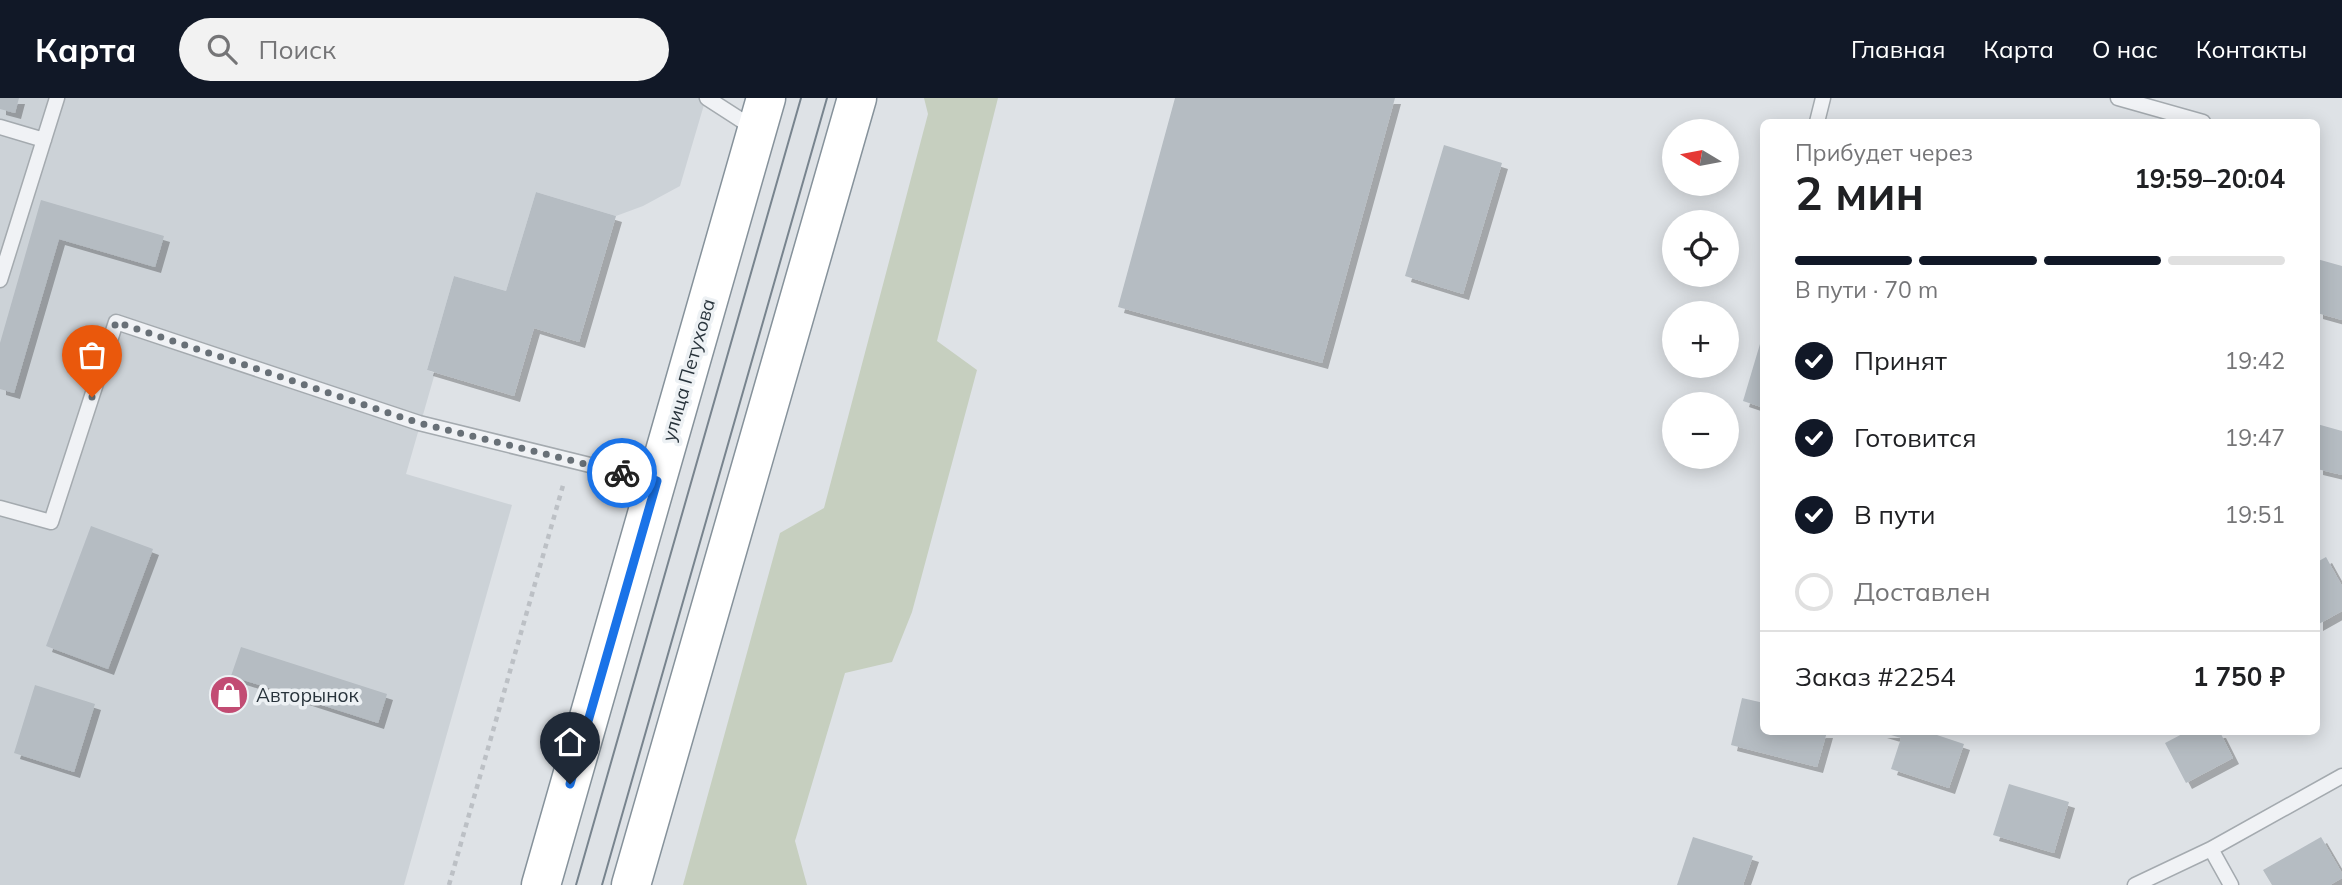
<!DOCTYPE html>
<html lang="ru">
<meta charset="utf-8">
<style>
:root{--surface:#fff;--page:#f2f2f2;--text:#202124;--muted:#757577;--line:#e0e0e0;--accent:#111827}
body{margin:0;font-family:Mulish,sans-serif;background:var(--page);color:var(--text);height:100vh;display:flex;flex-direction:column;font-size:26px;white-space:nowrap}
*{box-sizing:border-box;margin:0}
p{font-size:23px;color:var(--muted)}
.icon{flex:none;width:38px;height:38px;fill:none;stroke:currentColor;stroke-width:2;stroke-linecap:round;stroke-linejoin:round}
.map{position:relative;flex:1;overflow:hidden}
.details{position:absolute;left:1760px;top:21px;width:560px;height:616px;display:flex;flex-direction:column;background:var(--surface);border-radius:10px;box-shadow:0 4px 18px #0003}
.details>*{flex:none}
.needle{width:46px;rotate:280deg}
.controls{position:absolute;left:1662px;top:21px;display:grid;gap:14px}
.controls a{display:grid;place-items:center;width:77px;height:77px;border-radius:50%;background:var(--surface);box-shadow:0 4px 18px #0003;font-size:35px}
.pin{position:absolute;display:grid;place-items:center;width:60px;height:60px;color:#fff;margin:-72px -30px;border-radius:50% 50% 50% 0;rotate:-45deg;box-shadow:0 0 7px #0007}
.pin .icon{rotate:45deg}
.courier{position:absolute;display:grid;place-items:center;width:70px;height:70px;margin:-35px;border:5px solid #1a73e8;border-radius:50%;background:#fff;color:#222;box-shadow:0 2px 9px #0007}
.head em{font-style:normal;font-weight:700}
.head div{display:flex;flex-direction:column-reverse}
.head{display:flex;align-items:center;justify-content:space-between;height:119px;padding:0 35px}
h1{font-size:46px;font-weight:700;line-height:52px}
.bar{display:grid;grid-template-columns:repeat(4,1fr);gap:10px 7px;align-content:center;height:84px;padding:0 35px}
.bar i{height:9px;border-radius:5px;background:var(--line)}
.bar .current{background:var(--accent)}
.bar p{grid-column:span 4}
.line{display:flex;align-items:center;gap:18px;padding:0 35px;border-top:2px solid var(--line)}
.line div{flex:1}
ol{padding:0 35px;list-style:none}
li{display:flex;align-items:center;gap:21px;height:77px}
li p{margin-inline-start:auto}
li .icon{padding:7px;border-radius:50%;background:var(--accent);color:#fff;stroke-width:4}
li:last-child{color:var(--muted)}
li i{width:38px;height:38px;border:4px solid var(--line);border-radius:50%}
header{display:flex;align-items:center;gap:42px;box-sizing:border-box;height:98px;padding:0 35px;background:var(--accent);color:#fff}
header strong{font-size:33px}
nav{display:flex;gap:38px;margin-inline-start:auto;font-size:24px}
.search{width:490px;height:63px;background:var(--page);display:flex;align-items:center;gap:18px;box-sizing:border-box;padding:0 24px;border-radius:38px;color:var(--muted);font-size:26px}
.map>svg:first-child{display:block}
</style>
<header>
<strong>Карта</strong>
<div class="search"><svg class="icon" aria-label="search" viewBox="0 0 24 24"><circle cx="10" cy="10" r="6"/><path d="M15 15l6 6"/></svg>Поиск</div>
<nav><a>Главная</a><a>Карта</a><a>О нас</a><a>Контакты</a></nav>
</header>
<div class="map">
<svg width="2342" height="787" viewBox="0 0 2342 787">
<defs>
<filter id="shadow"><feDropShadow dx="6" dy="6" stdDeviation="0" flood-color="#0004"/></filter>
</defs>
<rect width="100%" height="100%" fill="#dee2e6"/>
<!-- built -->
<path fill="#ccd2d7" d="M 0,0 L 706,0 L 680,88 L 643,108 L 616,118 L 536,94 L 506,193 L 454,178 L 427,272 L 435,275 L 406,376 L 512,407 L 404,787 L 0,787 Z"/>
<!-- green -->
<path fill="#c6cfbf" d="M 924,0 L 998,0 L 937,243 L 977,272 L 912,514 L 892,564 L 845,575 L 795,743 L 807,787 L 683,787 L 780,435 L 824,410 L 928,16 Z"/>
<!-- building -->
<path fill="#b5bcc2" filter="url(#shadow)" d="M 0,0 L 19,0 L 15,15 L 0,11 Z
M 1175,0 L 1395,0 L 1322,265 L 1118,209 Z
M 1444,47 L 1502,65 L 1463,196 L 1405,178 Z
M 536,94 L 616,118 L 579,244 L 534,230 L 514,298 L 427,272 L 454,178 L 506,193 Z
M 41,102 L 164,138 L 155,169 L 59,141 L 14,295 L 0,291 L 0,245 Z
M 2317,161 L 2342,168 L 2342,222 L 2317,215 Z
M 1760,246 L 1764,247 L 1764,310 L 1743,303 Z
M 2317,326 L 2342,333 L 2342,377 L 2317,371 Z
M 91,428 L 153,451 L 108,571 L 46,548 Z
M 2326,459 L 2342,488 L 2342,513 L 2317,527 L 2317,464 Z
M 241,549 L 387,596 L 378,625 L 231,578 Z
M 35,587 L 95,606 L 74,674 L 14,655 Z
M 1742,600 L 1764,605 L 1764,634 L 1827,634 L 1817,669 L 1731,647 Z
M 1881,634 L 1928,634 L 1964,646 L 1949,690 L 1891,671 L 1901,640 Z
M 2186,634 L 2220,634 L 2233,660 L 2186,685 L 2165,645 Z
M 2009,686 L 2069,704 L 2054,755 L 1993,737 Z
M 1693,739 L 1753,758 L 1743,787 L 1677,787 Z
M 2321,739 L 2342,775 L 2342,780 L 2330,787 L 2272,787 L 2263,772 Z"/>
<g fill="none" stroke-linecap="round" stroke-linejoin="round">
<!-- lane casing -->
<g stroke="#a4aaaf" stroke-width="17">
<path id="lane" d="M 707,0 L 755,31
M 2118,0 L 2203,24
M 1817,24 L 1823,0
M 0,29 L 44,42
M 0,182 L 57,0
M 0,410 L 51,424 L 116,224 L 419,325 L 655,383
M 2211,751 L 2231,787
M 2135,787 L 2211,751 L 2342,678"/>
</g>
<!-- highway casing -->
<g stroke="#86929b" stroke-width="41">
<path id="highway" d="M 541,787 L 766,0
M 631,787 L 857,0"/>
</g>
<!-- path -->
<path stroke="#bcc0c5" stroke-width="4.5" stroke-dasharray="5 5" stroke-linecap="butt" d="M 449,787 L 564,384"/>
<!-- lane -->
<use href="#lane" stroke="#f0f2f5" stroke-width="14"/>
<!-- highway -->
<use href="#highway" stroke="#fff" stroke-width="38"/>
<!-- tram -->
<path stroke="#78848e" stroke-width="2" d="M 576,787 L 801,0
M 602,787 L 827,0"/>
</g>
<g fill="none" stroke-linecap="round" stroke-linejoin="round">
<!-- done -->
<path stroke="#687077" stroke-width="7" stroke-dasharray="0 12.6" d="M 92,299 L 116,224 L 419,325 L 622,375"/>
<!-- route -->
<path stroke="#1a73e8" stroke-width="9" d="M 570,686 L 657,383 L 622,375"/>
</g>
<!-- icons -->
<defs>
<g id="shop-disc" transform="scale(2.0125)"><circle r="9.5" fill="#c24c73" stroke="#edf1f4"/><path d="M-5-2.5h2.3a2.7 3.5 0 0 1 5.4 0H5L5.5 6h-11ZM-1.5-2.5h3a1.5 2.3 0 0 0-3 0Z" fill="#fff"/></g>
</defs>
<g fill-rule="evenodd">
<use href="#shop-disc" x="229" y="597"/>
</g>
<g text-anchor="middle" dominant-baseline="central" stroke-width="7" stroke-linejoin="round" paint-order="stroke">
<!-- street labels -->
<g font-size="19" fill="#28333b" stroke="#edf1f4">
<text transform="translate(688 272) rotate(-74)">улица Петухова</text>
</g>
<!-- poi labels -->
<g font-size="19" fill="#28333b" stroke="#edf1f4" text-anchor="start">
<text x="256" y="597">Авторынок</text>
</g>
</g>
</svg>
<div class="controls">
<a><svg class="needle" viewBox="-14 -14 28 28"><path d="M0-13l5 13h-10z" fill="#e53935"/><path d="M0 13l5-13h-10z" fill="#757577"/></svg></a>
<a><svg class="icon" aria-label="locate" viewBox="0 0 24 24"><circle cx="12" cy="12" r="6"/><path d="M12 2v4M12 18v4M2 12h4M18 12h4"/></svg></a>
<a>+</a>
<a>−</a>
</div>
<div class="pin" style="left:92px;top:299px;background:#ea580c"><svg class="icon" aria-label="bag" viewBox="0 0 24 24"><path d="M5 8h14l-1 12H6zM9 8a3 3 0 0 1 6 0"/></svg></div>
<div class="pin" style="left:570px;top:686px;background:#1f2937"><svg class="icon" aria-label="home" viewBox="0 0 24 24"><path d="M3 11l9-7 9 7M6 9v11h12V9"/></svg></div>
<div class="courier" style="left:622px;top:375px"><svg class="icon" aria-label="bike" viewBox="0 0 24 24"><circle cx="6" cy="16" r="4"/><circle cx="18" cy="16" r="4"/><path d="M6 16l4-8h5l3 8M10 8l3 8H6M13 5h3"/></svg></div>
<section class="details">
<div class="head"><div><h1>2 мин</h1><p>Прибудет через</p></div><em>19:59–20:04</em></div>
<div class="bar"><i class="current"></i><i class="current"></i><i class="current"></i><i></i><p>В пути · 70 m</p></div>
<ol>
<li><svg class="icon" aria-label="check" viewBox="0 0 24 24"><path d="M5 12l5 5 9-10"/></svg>Принят<p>19:42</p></li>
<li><svg class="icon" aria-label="check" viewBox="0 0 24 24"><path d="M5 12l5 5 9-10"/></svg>Готовится<p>19:47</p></li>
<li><svg class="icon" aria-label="check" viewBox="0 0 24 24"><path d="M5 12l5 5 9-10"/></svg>В пути<p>19:51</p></li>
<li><i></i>Доставлен</li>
</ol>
<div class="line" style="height:91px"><div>Заказ #2254</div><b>1 750 ₽</b></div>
</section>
</div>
